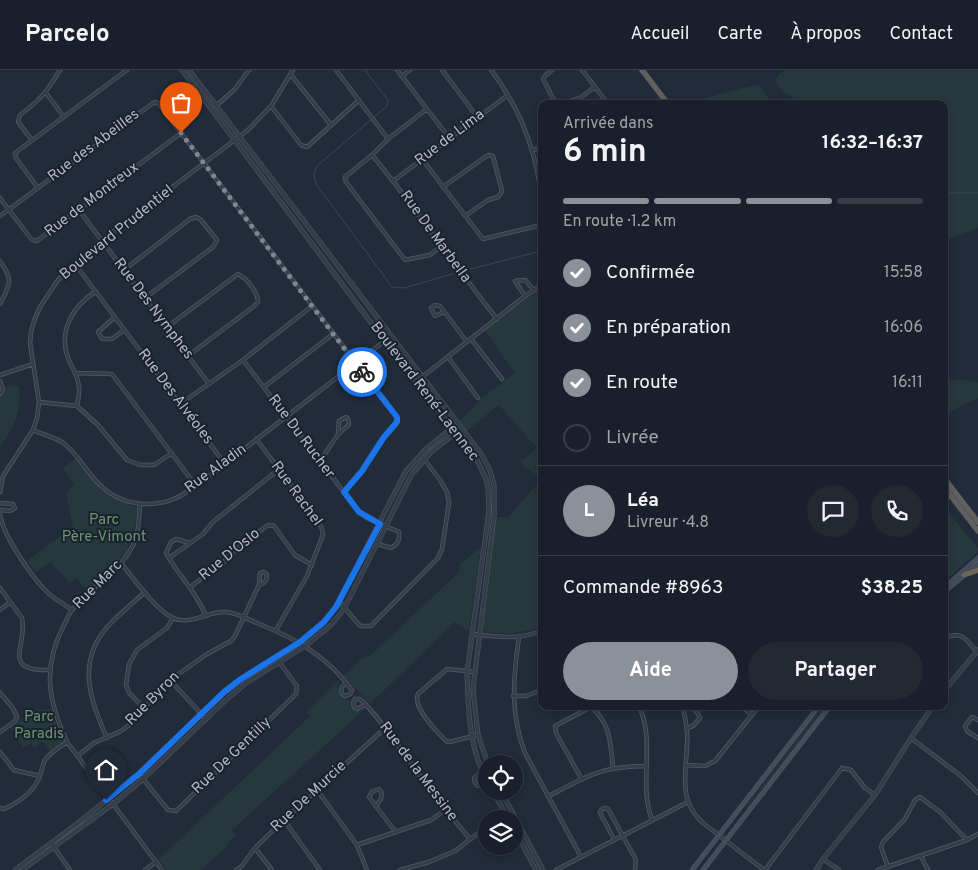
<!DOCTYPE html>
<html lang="fr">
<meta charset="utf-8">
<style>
:root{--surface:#1a202b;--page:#232833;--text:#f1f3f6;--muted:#9fa3a9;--line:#383e47;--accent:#8c9099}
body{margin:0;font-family:Overpass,sans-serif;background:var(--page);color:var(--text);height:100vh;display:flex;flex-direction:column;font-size:19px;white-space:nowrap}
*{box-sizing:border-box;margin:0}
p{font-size:16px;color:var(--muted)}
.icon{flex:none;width:28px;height:28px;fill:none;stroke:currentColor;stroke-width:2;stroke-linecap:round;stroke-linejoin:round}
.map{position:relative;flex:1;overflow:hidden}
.sheet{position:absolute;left:538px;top:30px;width:410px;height:610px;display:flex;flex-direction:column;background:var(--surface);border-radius:10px;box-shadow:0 2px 8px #0003,0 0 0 1px var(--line)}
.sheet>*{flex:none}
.buttons{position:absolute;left:478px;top:685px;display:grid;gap:10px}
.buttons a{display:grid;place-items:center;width:45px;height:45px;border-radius:50%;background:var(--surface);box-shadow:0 2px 8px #0003,0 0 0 1px var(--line);font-size:25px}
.pin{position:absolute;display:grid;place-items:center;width:42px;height:42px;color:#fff;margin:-51px -21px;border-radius:50% 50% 50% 0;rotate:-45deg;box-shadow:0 0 5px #0007}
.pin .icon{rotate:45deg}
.courier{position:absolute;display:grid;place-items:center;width:50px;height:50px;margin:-25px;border:4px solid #1a73e8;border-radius:50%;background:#fff;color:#222;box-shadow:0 1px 6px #0007}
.headline em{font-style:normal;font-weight:700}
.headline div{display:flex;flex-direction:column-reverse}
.headline{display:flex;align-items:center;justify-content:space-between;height:85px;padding:0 25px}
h1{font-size:32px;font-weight:700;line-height:38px}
.bar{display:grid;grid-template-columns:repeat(4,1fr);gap:8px 5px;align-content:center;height:60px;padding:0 25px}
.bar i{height:6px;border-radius:4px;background:var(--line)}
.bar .current{background:var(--accent)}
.bar p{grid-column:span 4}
.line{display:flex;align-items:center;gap:12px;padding:0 25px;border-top:1px solid var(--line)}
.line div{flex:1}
.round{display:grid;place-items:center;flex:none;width:52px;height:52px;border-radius:26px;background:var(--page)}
ol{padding:0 25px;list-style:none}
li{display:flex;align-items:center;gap:15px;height:55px}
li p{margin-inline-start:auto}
li .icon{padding:5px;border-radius:50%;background:var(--accent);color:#fff;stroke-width:4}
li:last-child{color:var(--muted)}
li i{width:28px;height:28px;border:2px solid var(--line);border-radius:50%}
.button{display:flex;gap:10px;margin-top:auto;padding:10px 25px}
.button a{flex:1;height:58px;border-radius:30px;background:var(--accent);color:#fff;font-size:20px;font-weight:700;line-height:58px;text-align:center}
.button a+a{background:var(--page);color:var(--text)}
header{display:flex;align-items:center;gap:30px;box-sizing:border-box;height:70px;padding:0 25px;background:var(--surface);border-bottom:1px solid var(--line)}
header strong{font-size:24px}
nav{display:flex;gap:28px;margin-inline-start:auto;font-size:18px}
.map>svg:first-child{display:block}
</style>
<header>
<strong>Parcelo</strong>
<nav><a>Accueil</a><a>Carte</a><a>À propos</a><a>Contact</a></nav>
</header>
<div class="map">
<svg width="978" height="800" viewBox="0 0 978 800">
<rect width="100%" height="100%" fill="#222b39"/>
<!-- green -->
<path fill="#25383b" d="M 786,0 L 978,0 L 978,158 L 944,171 L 944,34 L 816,34 L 814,31 C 793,30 788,29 775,11 L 779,4 Z
M 760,15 L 772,34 L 693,34 L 693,31 C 715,26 737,18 760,15 Z
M 541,215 L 541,557 C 522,563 505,565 486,562 L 483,558 L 490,501 L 494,447 L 508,447 L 541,410 L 520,392 L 537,378 L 499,335 L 464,363 L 457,354 L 481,329 L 515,303 L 484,259 Z
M 944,291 L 950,310 C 959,311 970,309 978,312 L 978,328 L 945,344 Z
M 19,315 C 22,343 14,356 0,378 L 0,325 L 6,317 Z
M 76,387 C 98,417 102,423 138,438 C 132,486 123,490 87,520 L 76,508 L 70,513 L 50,492 L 36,503 L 27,491 L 73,457 L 66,423 L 74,415 L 63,399 Z
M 944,437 L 978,478 L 978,482 L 944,512 Z
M 481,477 L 469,561 L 455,552 L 370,634 L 344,606 L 361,589 L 371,585 L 459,502 L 460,494 Z
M 339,610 L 338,623 L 350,631 L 351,637 L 358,640 L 365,639 L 232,760 L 236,765 L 227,774 L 228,776 L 201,800 L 166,800 L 158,790 L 310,646 L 307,642 Z
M 823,636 L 826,636 L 741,745 L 749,733 Z
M 50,639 L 63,670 L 62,672 L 50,681 L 42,671 L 34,678 L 31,673 L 23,678 L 10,657 L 36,640 Z"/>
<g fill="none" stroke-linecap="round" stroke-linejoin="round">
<!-- stream -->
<path stroke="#364560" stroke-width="1" d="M 365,0 L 388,30 L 387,36 L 317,96 L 314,104 L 316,114 L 392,217 L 404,218 L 459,202
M 944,123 L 978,123
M 463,201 L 541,181"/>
<!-- minor casing -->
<g stroke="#535a67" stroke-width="4.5">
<path id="minor" d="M 336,0 L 388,69
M 397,0 L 450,69
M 442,0 L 478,48
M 491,0 C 509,24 524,52 532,81 C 536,93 538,107 541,119
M 552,0 L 545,6 L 543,9 L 556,34
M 582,0 L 608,34
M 291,5 L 331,55
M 402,6 L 410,0
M 46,23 L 64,47
M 562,34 L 580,28 L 595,17
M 216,36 L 235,19 L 249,0
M 271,36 L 301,75 L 307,77 L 359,30
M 427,39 L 388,69 L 372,85 L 345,107 L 346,112 L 405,190 L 430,185 L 441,176
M 32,70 L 18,52 L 20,45 C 41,29 46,23 60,0
M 532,80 L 541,78
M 372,85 C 416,138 454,195 497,249
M 422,89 L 483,169 L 541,155
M 393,111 L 508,25
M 443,117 L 488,85 L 493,86 L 502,121 L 498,127 L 488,130 L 465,146
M 38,118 L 16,88 L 15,83 L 127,0
M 0,128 L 32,170 L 37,171 L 181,63
M 79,140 L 209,314
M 0,146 L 153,33 L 156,32 L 159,34 L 397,347 L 397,352 L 384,367 L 362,401 L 344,422
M 0,191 C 14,210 10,215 0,234
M 75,194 L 225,394
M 124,200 L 190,149 L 196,147 L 201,150 L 217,170 L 213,177 L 145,228
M 525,226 L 515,211 L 525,210 L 534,220
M 444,242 L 435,246 L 431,238 L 435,235 L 440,236 L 467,272
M 115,247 L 98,262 L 102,269 L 112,269 L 124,260
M 167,257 L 238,204 C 247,209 258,222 258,232 L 253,237 L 189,285
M 471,269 L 502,309
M 448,287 L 478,328
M 243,290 L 359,442 L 367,448 L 399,462 C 400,470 398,474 391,478 L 378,474
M 75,303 L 112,304 L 196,416
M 0,305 L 33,294
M 0,311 L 3,319 L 0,324
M 417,311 L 525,226 L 541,215
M 264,317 L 333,264
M 39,332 L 77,336 L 98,355 L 127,390 L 140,395 L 154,395 L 172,383
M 180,334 L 243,290 L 312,236
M 77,336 C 78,330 80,323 79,317 C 78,306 72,298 68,288 C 58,261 73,236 95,222
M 33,360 C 42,364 53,367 62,372 C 78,383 86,402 100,415 C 120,435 151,439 176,428 C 183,425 189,420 196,416 L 391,266
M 256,369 L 315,446 L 322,459 L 323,465 L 307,506 L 276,560
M 320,391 C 326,383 331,374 337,366 C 340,361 346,359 349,354 L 348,349 L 346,347 L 339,351 L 338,364
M 0,422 L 3,406 L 33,360 L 37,348 L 39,332 L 30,273 L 31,262 L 34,251 L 40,237 L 58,210 L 102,170 L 248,60 L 271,36 L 293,0
M 0,433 L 13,434 L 15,438 L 10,441 L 0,440
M 140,434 C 139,449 139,466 131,479 C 118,503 90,517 73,539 C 69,543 67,550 64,555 C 42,597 48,631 67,672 L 162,800
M 0,445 C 4,467 31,506 47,522 C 54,529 64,534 72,540
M 190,473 L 176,469 L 171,472 L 166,483 C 178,505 196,521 206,546
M 169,488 L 203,464 L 213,452 L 278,400
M 121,493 C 133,508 157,541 173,548 C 192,556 207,541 225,542 C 236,542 247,549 257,553 C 295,568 327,586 352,620 L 350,624 L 346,626 L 342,624 L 341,621 L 342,617 L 346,613
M 190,517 L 222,494 L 235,480 L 268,455 L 274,456 L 295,485 L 312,495
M 0,518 L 22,548 C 28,575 0,601 49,600
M 339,531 L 360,556 L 371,556 L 438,488 L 442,479 L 449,433 L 447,422 L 440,410 L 421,385
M 0,540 L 10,532
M 473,564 C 497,567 518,570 541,561
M 519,567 C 513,608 510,645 525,683 L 581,787
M 944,568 C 963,560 966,570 978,583
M 475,602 L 447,599 L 418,624 C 412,637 437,662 446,671 L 449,672 L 478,665
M 170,610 L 206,649
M 0,623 L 13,638 L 17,647 L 15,651 L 0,662
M 513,626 L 526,626 L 541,620
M 365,635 L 357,639 L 354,637 L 353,633 L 355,629 C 360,629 359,628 362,631 C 379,647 392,668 406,686 C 426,714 447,742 470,769
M 639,636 C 656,672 638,713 652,750
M 682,636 C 686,649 688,662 687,675 C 686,704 678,731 703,753 L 764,800
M 741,636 L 752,645
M 144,638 L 129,623 L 126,615 L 129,594 L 137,580 L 167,558 L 173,548
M 978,650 L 972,647 L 965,656 L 967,661 L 978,668
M 687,658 L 693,656 L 700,648 L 698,644 L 691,636
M 107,668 C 90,629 76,592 108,556 C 119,544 133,533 145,522
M 911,668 L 961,706 L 978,723
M 0,682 L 14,700 L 40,706
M 77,686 L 94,673 L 121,661 L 128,656 L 170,610 L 207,584 L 231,571 L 235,566 L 259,515 L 260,503 L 264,502 L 267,504 C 267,511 265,513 259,515
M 686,695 L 705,696 L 715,691 L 759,636
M 482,701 L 474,708 L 475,713 L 478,716 L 486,713
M 139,704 L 168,740 L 176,741 L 296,624 L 297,616 L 276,588
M 581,708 L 556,663 L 555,656 L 591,637 C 611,654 610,672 613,697
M 317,720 L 357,775 L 367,800
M 549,726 C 586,706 603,696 646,696
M 376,736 L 381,729 L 382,723 L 379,719 L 372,722 L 369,727 L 395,761
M 0,738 L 4,739 C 17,733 33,723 39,708 C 42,702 42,695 45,690 C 51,682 59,677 67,672
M 500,749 L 512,742
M 284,750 L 320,800
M 614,769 L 600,743 L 601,740 L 604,738 L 608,739 L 636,790 L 635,800
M 51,773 L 70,800
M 357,775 L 431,750 L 445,740
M 255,778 L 272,800
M 921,786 L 928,800
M 823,789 L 839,800
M 888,797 L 881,777 L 883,772 L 905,749 L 915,730 L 920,727 L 940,742 L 967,770
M 145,800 L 156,792
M 236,800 L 241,797 L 255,778 L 284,750 L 385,658
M 400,800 L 429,792 L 455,781 L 486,757
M 556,800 L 688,732
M 765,800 L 842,698 L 851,700 L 865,718 L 875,725
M 878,800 L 967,770 L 978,764"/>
</g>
<!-- tertiary casing -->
<g stroke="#535a67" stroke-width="5">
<path id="tertiary" d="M 182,0 L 375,258 L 477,390 L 486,409 L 488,418 L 489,441 L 467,602 C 468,635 469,679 486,708
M 189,0 L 482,385 L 490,401 L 494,415 L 494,447 L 473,619 L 478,665 L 488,694
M 944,621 L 978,580
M 493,721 L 508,749
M 501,721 L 543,800
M 514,759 L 536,800
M 15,800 L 78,753 L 139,704 L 224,623 L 241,609 L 300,572 L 324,552 L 336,537 L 406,401 L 426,379 L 453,357
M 22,800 L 113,734 L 143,709 L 228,628 L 246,613 L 305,576 L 331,555 L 344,539 L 412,404 L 432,381 L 457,362
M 816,800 L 823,789 L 875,725 L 911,668 L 933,636"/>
</g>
<!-- secondary casing -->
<g stroke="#535a67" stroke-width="5">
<path id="secondary" d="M 944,518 L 978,488
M 946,520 L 978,494
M 692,800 L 819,636
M 703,800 L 830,636"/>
</g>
<!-- trunk casing -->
<g stroke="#404754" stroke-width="6">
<path id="trunk" d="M 642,0 L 668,34
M 944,408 L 978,452
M 944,417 L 978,461"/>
</g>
<!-- motorway casing -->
<g stroke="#404754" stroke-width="6">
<path id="motorway" d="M 964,505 L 978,500"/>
</g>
<!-- minor -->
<use href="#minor" stroke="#353d49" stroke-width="3"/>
<!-- tertiary -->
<use href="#tertiary" stroke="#353d49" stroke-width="4"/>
<!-- secondary -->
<use href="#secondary" stroke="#434c5c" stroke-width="4"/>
<!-- trunk -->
<use href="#trunk" stroke="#61605e" stroke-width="5"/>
<!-- motorway -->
<use href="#motorway" stroke="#6f6552" stroke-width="5"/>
</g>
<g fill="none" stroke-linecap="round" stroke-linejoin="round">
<!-- done -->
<path stroke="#7e8694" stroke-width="5" stroke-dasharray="0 9" d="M 181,63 L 362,302"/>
<!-- route -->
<path stroke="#1a73e8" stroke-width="6" d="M 106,730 L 139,704 L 224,622 L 241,609 L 300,572 L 324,552 L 336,537 L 380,454 L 359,442 L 344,422 L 362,401 L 384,367 L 397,352 L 397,347 L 362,302"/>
</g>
<g text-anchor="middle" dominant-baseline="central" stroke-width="4" stroke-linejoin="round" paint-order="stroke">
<!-- street labels -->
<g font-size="15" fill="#b0b7c5" stroke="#1b222e">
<text transform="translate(450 68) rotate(-37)">Rue de Lima</text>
<text transform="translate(94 76) rotate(-37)">Rue des Abeilles</text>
<text transform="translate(92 130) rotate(-37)">Rue de Montreux</text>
<text transform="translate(117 163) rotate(-39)">Boulevard Prudentiel</text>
<text transform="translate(435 167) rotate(54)">Rue De Marbella</text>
<text transform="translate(153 239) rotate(53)">Rue Des Nymphes</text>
<text transform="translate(424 322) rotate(53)">Boulevard René-Laennec</text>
<text transform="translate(175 327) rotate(53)">Rue Des Alvéoles</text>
<text transform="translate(301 367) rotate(53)">Rue Du Rucher</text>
<text transform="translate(216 399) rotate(-36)">Rue Aladin</text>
<text transform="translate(296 424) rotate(54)">Rue Rachel</text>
<text transform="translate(230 485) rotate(-39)">Rue D'Oslo</text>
<text transform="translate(98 515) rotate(-45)">Rue Marc</text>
<text transform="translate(153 629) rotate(-45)">Rue Byron</text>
<text transform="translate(232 686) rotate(-44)">Rue De Gentilly</text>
<text transform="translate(418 702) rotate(53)">Rue de la Messine</text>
<text transform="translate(309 727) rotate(-43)">Rue De Murcie</text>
</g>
<!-- park labels -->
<g font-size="15" fill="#689674" stroke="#1b222e">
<text x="104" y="450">Parc<tspan x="104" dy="17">Père-Vimont</tspan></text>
<text x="39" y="647">Parc<tspan x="39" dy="17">Paradis</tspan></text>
</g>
</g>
</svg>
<div class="buttons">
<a><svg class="icon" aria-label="locate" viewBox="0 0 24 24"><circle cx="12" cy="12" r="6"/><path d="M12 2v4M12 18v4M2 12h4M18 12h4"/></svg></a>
<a><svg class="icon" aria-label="layers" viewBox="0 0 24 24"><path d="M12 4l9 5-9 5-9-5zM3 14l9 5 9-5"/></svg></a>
</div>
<div class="pin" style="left:181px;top:63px;background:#ea580c"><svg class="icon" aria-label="bag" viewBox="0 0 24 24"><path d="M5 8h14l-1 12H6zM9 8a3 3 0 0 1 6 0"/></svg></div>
<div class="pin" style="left:106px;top:730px;background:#1f2937"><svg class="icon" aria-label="home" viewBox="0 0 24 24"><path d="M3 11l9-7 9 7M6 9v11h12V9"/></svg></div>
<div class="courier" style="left:362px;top:302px"><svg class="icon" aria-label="bike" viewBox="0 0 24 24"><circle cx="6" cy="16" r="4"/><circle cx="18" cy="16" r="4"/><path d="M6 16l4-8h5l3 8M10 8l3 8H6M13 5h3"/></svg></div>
<section class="sheet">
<div class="headline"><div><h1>6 min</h1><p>Arrivée dans</p></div><em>16:32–16:37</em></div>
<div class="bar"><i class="current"></i><i class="current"></i><i class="current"></i><i></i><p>En route · 1.2 km</p></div>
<ol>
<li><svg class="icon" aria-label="check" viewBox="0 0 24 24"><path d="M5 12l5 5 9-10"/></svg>Confirmée<p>15:58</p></li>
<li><svg class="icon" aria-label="check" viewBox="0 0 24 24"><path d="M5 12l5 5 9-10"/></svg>En préparation<p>16:06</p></li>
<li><svg class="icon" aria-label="check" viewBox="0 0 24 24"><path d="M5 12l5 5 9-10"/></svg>En route<p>16:11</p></li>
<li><i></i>Livrée</li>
</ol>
<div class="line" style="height:90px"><b class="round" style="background:var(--accent);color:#fff">L</b><div><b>Léa</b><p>Livreur · 4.8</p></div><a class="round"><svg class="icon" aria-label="chat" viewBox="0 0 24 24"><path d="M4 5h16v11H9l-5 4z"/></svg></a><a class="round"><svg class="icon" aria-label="phone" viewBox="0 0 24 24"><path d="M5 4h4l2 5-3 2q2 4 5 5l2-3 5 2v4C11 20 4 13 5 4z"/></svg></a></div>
<div class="line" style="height:65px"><div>Commande #8963</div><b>$38.25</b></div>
<div class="button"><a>Aide</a><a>Partager</a></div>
</section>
</div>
